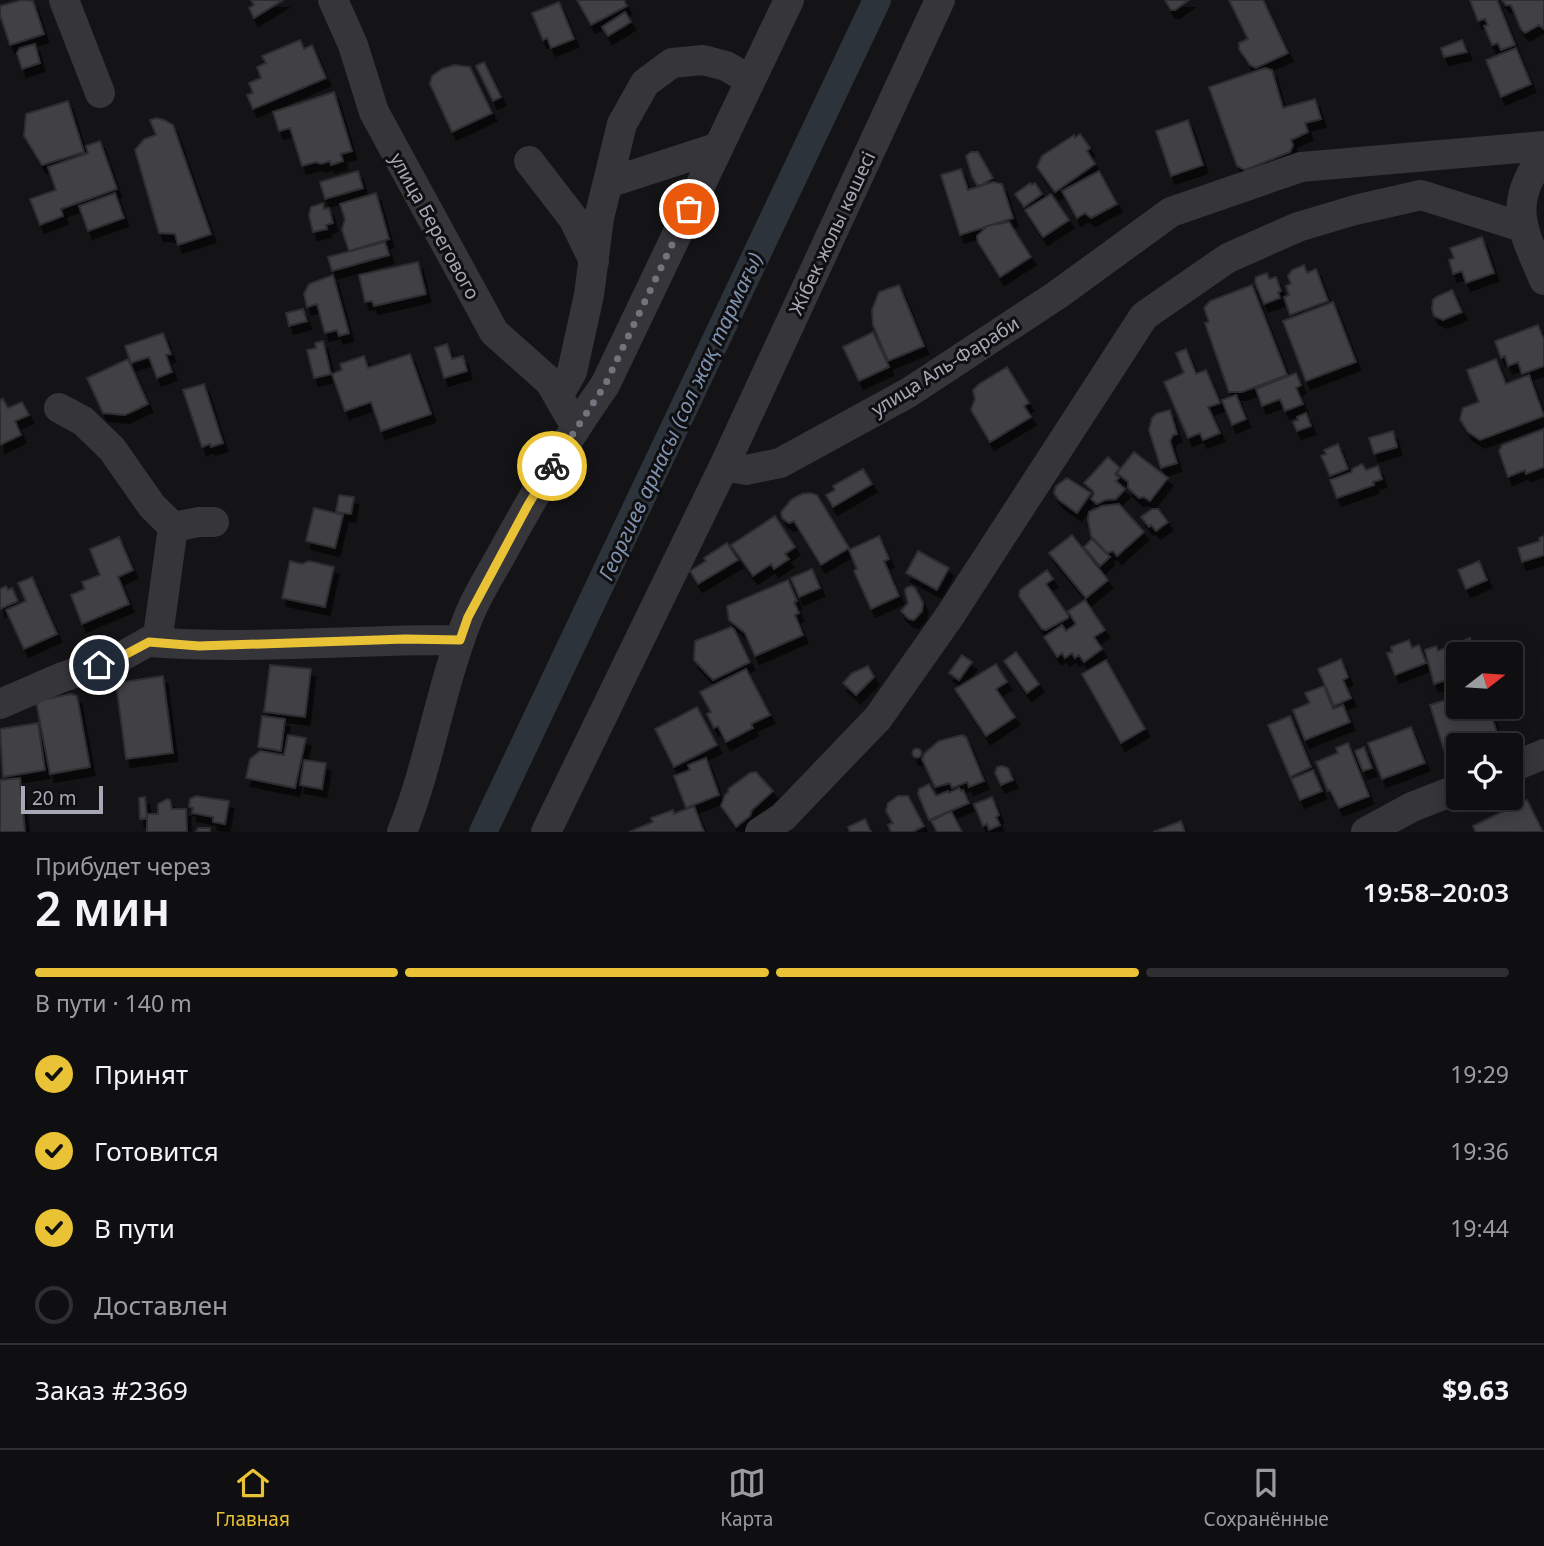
<!DOCTYPE html>
<html lang="ru">
<meta charset="utf-8">
<style>
:root{--surface:#0f0e10;--page:#181719;--text:#f1f3f6;--muted:#9b9c9f;--line:#2f2e30;--accent:#eac236}
body{margin:0;font-family:"Noto Sans",sans-serif;background:var(--page);color:var(--text);height:100vh;display:flex;flex-direction:column;font-size:26px;white-space:nowrap}
*{box-sizing:border-box;margin:0}
p{font-size:23px;color:var(--muted)}
.icon{flex:none;width:38px;height:38px;fill:none;stroke:currentColor;stroke-width:2;stroke-linecap:round;stroke-linejoin:round}
.map{position:relative;height:832px;overflow:hidden}
.drawer{display:flex;flex-direction:column;background:var(--surface);flex:1}
.drawer>*{flex:none}
.needle{width:46px;rotate:73deg}
.controls{position:absolute;left:1446px;top:642px;display:grid;gap:14px}
.controls a{display:grid;place-items:center;width:77px;height:77px;border-radius:7px;background:var(--surface);box-shadow:0 4px 18px #0003,0 0 0 2px var(--line);font-size:35px}
.scale{position:absolute;left:21px;bottom:18px;width:82px;box-sizing:border-box;padding-left:7px;border:4px solid #a6a9b5;border-top:0;font-size:19px;line-height:24px;white-space:nowrap;color:#a6a9b5;-webkit-text-stroke:5px #0f0e10;paint-order:stroke}
.pin{position:absolute;display:grid;place-items:center;width:60px;height:60px;color:#fff;margin:-30px;border:4px solid #fff;border-radius:50%;box-shadow:0 2px 7px #0007}
.courier{position:absolute;display:grid;place-items:center;width:70px;height:70px;margin:-35px;border:5px solid #eac236;border-radius:50%;background:#fff;color:#222;box-shadow:0 2px 9px #0007}
.head em{font-style:normal;font-weight:600}
.head div{display:flex;flex-direction:column-reverse}
.head{display:flex;align-items:center;justify-content:space-between;height:119px;padding:0 35px}
h1{font-size:46px;font-weight:600;line-height:52px}
.bar{display:grid;grid-template-columns:repeat(4,1fr);gap:10px 7px;align-content:center;height:84px;padding:0 35px}
.bar i{height:9px;border-radius:5px;background:var(--line)}
.bar .current{background:var(--accent)}
.bar p{grid-column:span 4}
.line{display:flex;align-items:center;gap:18px;padding:0 35px;border-top:2px solid var(--line)}
.line div{flex:1}
ol{padding:0 35px;list-style:none}
li{display:flex;align-items:center;gap:21px;height:77px}
li p{margin-inline-start:auto}
li .icon{padding:7px;border-radius:50%;background:var(--accent);color:#111;stroke-width:4}
li:last-child{color:var(--muted)}
li i{width:38px;height:38px;border:4px solid var(--line);border-radius:50%}
.tab-bar{display:flex;justify-content:space-around;align-items:center;height:98px;border-top:2px solid var(--line);background:var(--surface);font-size:19px;color:var(--muted)}
.tab-bar a{display:grid;justify-items:center;gap:4px}
.tab-bar .current{color:var(--accent)}
.map>svg:first-child{display:block}
</style>
<div class="map">
<svg width="1544" height="832" viewBox="0 0 1544 832">
<defs>
<filter id="shadow"><feDropShadow dx="4.5" dy="8" stdDeviation="0" flood-color="#0009"/></filter>
</defs>
<rect width="100%" height="100%" fill="#141315"/>
<g fill="none" stroke-linecap="round" stroke-linejoin="round">
<!-- canal -->
<path stroke="#2c333a" stroke-width="28" d="M 483,832 L 877,0"/>
</g>
<!-- building -->
<path fill="#404045" stroke="#2e2e31" stroke-width="2" filter="url(#shadow)" d="M 22,0 L 33,1 L 44,34 L 10,45 L 0,15 L 0,6 Z
M 251,0 L 283,0 L 254,18 L 249,8 L 254,5 Z
M 577,0 L 624,0 L 627,6 L 591,25 Z
M 1165,0 L 1189,0 L 1175,10 L 1171,10 Z
M 1229,0 L 1263,0 L 1288,53 L 1256,68 L 1250,65 L 1239,49 L 1239,43 L 1248,39 Z
M 1470,0 L 1497,0 L 1515,45 L 1501,50 L 1498,43 L 1492,45 L 1484,26 L 1488,25 L 1485,19 L 1478,21 Z
M 1502,0 L 1544,0 L 1544,29 L 1539,25 L 1525,33 L 1521,29 L 1511,5 L 1506,5 Z
M 559,2 L 574,39 L 551,48 L 547,38 L 543,40 L 532,13 Z
M 625,12 L 631,22 L 608,36 L 602,27 Z
M 300,40 L 304,49 L 312,45 L 326,78 L 253,109 L 247,95 L 253,93 L 249,83 L 261,78 L 257,67 L 266,63 L 262,56 Z
M 1462,40 L 1467,52 L 1444,57 L 1441,48 Z
M 35,44 L 40,63 L 22,69 L 17,53 L 20,48 Z
M 1516,48 L 1531,84 L 1501,97 L 1486,60 Z
M 484,62 L 501,97 L 493,101 L 476,66 Z
M 454,65 L 470,67 L 492,113 L 452,132 L 430,84 L 432,76 L 442,69 Z
M 1265,68 L 1272,70 L 1283,108 L 1315,99 L 1321,119 L 1305,123 L 1308,132 L 1291,140 L 1293,145 L 1290,152 L 1245,170 L 1237,166 L 1209,87 Z
M 334,92 L 352,151 L 341,154 L 343,161 L 331,165 L 330,161 L 321,164 L 316,162 L 302,166 L 290,128 L 279,131 L 273,112 Z
M 68,101 L 84,152 L 42,165 L 24,136 L 26,114 Z
M 156,118 L 164,120 L 173,125 L 211,234 L 178,245 L 175,234 L 159,233 L 135,150 L 144,139 L 156,135 L 150,120 Z
M 1188,120 L 1203,165 L 1171,176 L 1156,131 Z
M 1080,134 L 1090,148 L 1087,151 L 1095,164 L 1055,192 L 1037,167 L 1042,156 L 1074,135 L 1075,138 Z
M 100,141 L 117,189 L 61,209 L 63,216 L 40,225 L 30,199 L 56,190 L 48,167 L 88,153 L 86,146 Z
M 971,152 L 978,152 L 993,178 L 981,185 L 977,185 L 972,176 L 966,156 Z
M 961,169 L 968,190 L 993,182 L 1002,184 L 1013,218 L 960,235 L 941,175 Z
M 358,171 L 363,188 L 325,199 L 320,182 Z
M 1099,171 L 1117,204 L 1091,218 L 1085,213 L 1077,218 L 1062,191 Z
M 1030,183 L 1032,185 L 1035,183 L 1042,194 L 1024,207 L 1015,194 Z
M 115,193 L 124,218 L 88,231 L 79,206 Z
M 376,193 L 389,239 L 349,251 L 342,230 L 345,219 L 340,204 Z
M 1051,194 L 1069,220 L 1043,237 L 1025,210 Z
M 323,203 L 324,209 L 329,208 L 333,223 L 326,225 L 327,229 L 313,232 L 309,215 L 311,207 Z
M 1009,222 L 1031,257 L 1000,277 L 978,242 L 977,236 L 987,226 Z
M 1482,237 L 1494,273 L 1466,283 L 1462,271 L 1453,274 L 1449,260 L 1454,258 L 1450,248 Z
M 385,242 L 389,255 L 332,271 L 328,257 Z
M 418,262 L 426,294 L 374,306 L 372,301 L 365,302 L 359,275 Z
M 1304,265 L 1307,273 L 1316,269 L 1328,301 L 1290,315 L 1284,297 L 1289,295 L 1286,286 L 1291,284 L 1288,276 L 1292,270 Z
M 1267,273 L 1269,279 L 1276,277 L 1281,291 L 1278,292 L 1280,298 L 1264,304 L 1255,282 L 1256,277 Z
M 333,275 L 349,333 L 339,336 L 337,330 L 325,333 L 317,304 L 307,307 L 304,294 L 309,284 Z
M 899,285 L 924,346 L 888,361 L 873,325 L 872,310 L 879,292 Z
M 1252,285 L 1287,375 L 1242,392 L 1229,392 L 1205,323 L 1209,322 L 1204,308 L 1210,301 Z
M 1452,290 L 1462,312 L 1443,320 L 1434,316 L 1432,309 L 1433,300 L 1436,297 Z
M 1333,302 L 1356,362 L 1306,381 L 1283,321 Z
M 303,309 L 307,321 L 289,326 L 286,313 Z
M 1538,325 L 1544,340 L 1544,366 L 1522,374 L 1518,362 L 1508,366 L 1505,356 L 1501,358 L 1495,341 Z
M 873,332 L 889,367 L 859,381 L 843,347 Z
M 163,333 L 171,354 L 166,355 L 172,372 L 157,378 L 149,357 L 131,363 L 125,346 Z
M 323,341 L 331,374 L 314,378 L 307,350 L 316,348 L 315,343 Z
M 447,344 L 452,359 L 463,356 L 467,371 L 444,378 L 435,348 Z
M 1186,349 L 1196,374 L 1206,370 L 1220,403 L 1208,407 L 1220,433 L 1203,440 L 1200,433 L 1188,438 L 1164,382 L 1184,373 L 1176,353 Z
M 410,354 L 431,414 L 381,431 L 371,402 L 345,411 L 332,374 L 342,370 L 340,364 L 364,356 L 368,368 Z
M 128,359 L 148,404 L 125,415 L 103,413 L 87,378 Z
M 1496,359 L 1506,384 L 1529,375 L 1544,416 L 1480,440 L 1468,432 L 1460,419 L 1463,408 L 1479,402 L 1467,370 Z
M 1007,367 L 1029,403 L 1024,406 L 1031,417 L 990,442 L 971,410 L 975,399 L 973,390 L 979,384 Z
M 1296,373 L 1301,385 L 1296,388 L 1303,404 L 1285,411 L 1280,399 L 1262,406 L 1256,389 Z
M 204,384 L 223,443 L 211,447 L 210,444 L 202,447 L 183,390 Z
M 1236,395 L 1246,419 L 1232,425 L 1222,400 Z
M 3,399 L 8,408 L 22,402 L 29,415 L 15,421 L 21,435 L 0,445 L 0,400 Z
M 1170,410 L 1177,434 L 1173,435 L 1170,441 L 1177,463 L 1161,468 L 1149,430 L 1152,418 L 1156,414 Z
M 1306,413 L 1311,426 L 1297,431 L 1293,422 L 1298,420 L 1297,417 Z
M 1544,429 L 1544,467 L 1526,474 L 1525,470 L 1508,477 L 1499,451 L 1502,445 Z
M 1393,431 L 1397,447 L 1374,454 L 1369,438 Z
M 1338,444 L 1348,469 L 1330,476 L 1321,456 L 1326,454 L 1324,450 Z
M 1134,452 L 1168,478 L 1150,501 L 1144,497 L 1139,498 L 1128,488 L 1128,482 L 1117,473 Z
M 1108,457 L 1120,468 L 1115,474 L 1119,478 L 1116,481 L 1125,489 L 1116,499 L 1105,500 L 1097,504 L 1091,499 L 1094,494 L 1093,491 L 1084,483 Z
M 1362,464 L 1366,470 L 1378,466 L 1382,479 L 1373,482 L 1374,485 L 1337,498 L 1330,480 L 1352,472 L 1352,469 Z
M 863,469 L 872,484 L 833,507 L 826,495 L 835,490 L 833,486 Z
M 1067,478 L 1091,493 L 1077,513 L 1059,500 L 1054,493 L 1056,486 Z
M 810,493 L 817,495 L 849,548 L 821,565 L 794,521 L 789,523 L 782,518 L 781,512 L 792,499 L 802,494 Z
M 339,495 L 354,497 L 351,514 L 336,512 Z
M 1119,504 L 1144,532 L 1117,556 L 1113,551 L 1107,553 L 1091,536 L 1088,519 L 1089,512 L 1102,506 Z
M 314,508 L 343,515 L 335,548 L 306,541 Z
M 1152,509 L 1158,509 L 1168,522 L 1156,531 L 1151,525 L 1149,527 L 1141,517 Z
M 775,516 L 795,547 L 785,554 L 789,559 L 774,569 L 771,564 L 753,576 L 731,545 Z
M 1072,535 L 1108,580 L 1086,598 L 1049,553 Z
M 879,536 L 889,559 L 884,561 L 899,596 L 871,609 L 854,571 L 857,569 L 849,550 Z
M 1544,536 L 1544,555 L 1522,562 L 1518,548 L 1540,541 L 1539,538 Z
M 119,537 L 133,570 L 118,577 L 129,604 L 82,624 L 71,595 L 85,589 L 82,582 L 100,575 L 90,549 Z
M 1092,539 L 1110,557 L 1100,566 L 1084,547 Z
M 727,543 L 738,560 L 698,584 L 690,571 L 706,561 L 704,558 Z
M 918,551 L 949,568 L 937,590 L 906,573 Z
M 290,561 L 302,564 L 309,561 L 334,567 L 325,607 L 282,598 Z
M 1479,561 L 1487,580 L 1466,589 L 1458,570 Z
M 812,569 L 820,588 L 799,597 L 791,578 Z
M 1047,570 L 1053,579 L 1046,584 L 1068,615 L 1068,618 L 1046,630 L 1042,629 L 1019,596 L 1020,590 Z
M 32,577 L 57,634 L 24,649 L 6,610 L 26,601 L 18,583 Z
M 788,580 L 797,601 L 794,602 L 799,613 L 795,615 L 803,635 L 755,656 L 745,633 L 729,620 L 727,606 Z
M 6,586 L 8,590 L 12,588 L 18,601 L 0,609 L 0,589 Z
M 911,586 L 915,588 L 923,603 L 922,611 L 914,620 L 909,619 L 901,611 L 908,603 L 905,591 L 906,588 Z
M 1085,600 L 1105,630 L 1094,637 L 1102,649 L 1084,662 L 1079,655 L 1075,658 L 1072,653 L 1065,658 L 1062,653 L 1057,657 L 1044,637 L 1062,625 L 1066,631 L 1076,624 L 1068,611 Z
M 731,627 L 734,629 L 750,662 L 713,680 L 694,660 L 695,641 Z
M 1470,638 L 1475,654 L 1458,654 L 1458,694 L 1453,678 L 1434,684 L 1425,650 L 1436,646 L 1438,651 Z
M 1409,640 L 1412,648 L 1419,645 L 1426,663 L 1395,675 L 1387,653 L 1392,652 L 1391,647 Z
M 1016,652 L 1039,684 L 1027,693 L 1004,661 Z
M 962,655 L 972,662 L 959,680 L 949,673 Z
M 1341,659 L 1348,677 L 1343,680 L 1351,698 L 1334,706 L 1318,669 Z
M 1106,660 L 1145,729 L 1121,743 L 1082,674 Z
M 996,664 L 1007,682 L 996,689 L 1015,717 L 986,736 L 955,689 Z
M 270,665 L 311,669 L 305,717 L 264,712 Z
M 868,666 L 874,677 L 856,695 L 843,683 L 852,673 Z
M 746,669 L 770,715 L 751,724 L 753,728 L 726,742 L 718,726 L 714,728 L 707,714 L 711,712 L 700,692 Z
M 163,676 L 173,753 L 126,759 L 116,683 Z
M 1324,686 L 1333,709 L 1343,705 L 1350,722 L 1305,740 L 1293,710 L 1310,703 L 1305,693 Z
M 71,694 L 77,696 L 90,767 L 50,774 L 36,701 Z
M 1458,696 L 1458,707 L 1489,707 L 1497,733 L 1444,750 L 1430,705 Z
M 697,707 L 717,745 L 674,767 L 655,729 Z
M 262,716 L 285,719 L 281,751 L 258,747 Z
M 1290,716 L 1311,767 L 1290,777 L 1268,725 Z
M 38,723 L 45,770 L 3,777 L 0,729 Z
M 1411,727 L 1425,763 L 1382,779 L 1368,743 Z
M 288,735 L 306,738 L 295,788 L 246,778 L 250,759 L 260,751 L 284,755 Z
M 962,735 L 966,737 L 984,781 L 969,787 L 967,782 L 952,788 L 950,783 L 935,787 L 922,759 L 925,753 L 939,741 Z
M 1348,743 L 1369,796 L 1339,808 L 1330,790 L 1328,791 L 1316,762 L 1338,753 L 1336,748 Z
M 1364,747 L 1372,768 L 1363,771 L 1355,751 Z
M912.5 753a4.5 4.5 0 1 1 9 0a4.5 4.5 0 1 1-9 0Z
M 706,758 L 719,795 L 686,808 L 674,776 L 690,770 L 688,765 Z
M 304,760 L 326,763 L 322,789 L 300,785 Z
M 1002,766 L 1008,768 L 1013,780 L 1001,785 L 995,773 L 997,767 Z
M 1313,770 L 1322,791 L 1300,800 L 1291,779 Z
M 756,772 L 773,791 L 752,810 L 750,816 L 736,827 L 721,806 L 725,795 L 729,791 L 728,789 L 750,773 Z
M 20,778 L 25,832 L 0,832 L 0,780 Z
M 929,784 L 936,796 L 948,791 L 949,793 L 959,788 L 961,791 L 963,790 L 969,803 L 929,820 L 918,794 L 919,789 Z
M 196,796 L 229,801 L 225,824 L 213,822 L 213,817 L 192,813 L 193,808 L 189,807 L 190,799 Z
M 898,796 L 908,796 L 924,826 L 913,832 L 891,832 L 888,825 L 893,823 L 886,811 L 888,803 Z
M 145,797 L 147,818 L 140,819 L 139,798 Z
M 992,797 L 999,815 L 996,817 L 1000,825 L 989,830 L 987,824 L 983,826 L 974,804 Z
M 167,799 L 170,800 L 172,809 L 186,809 L 187,832 L 147,832 L 147,814 L 158,814 L 158,804 Z
M 1527,800 L 1543,832 L 1476,832 L 1473,826 Z
M 694,806 L 704,832 L 629,832 L 653,822 L 651,818 L 673,810 L 674,814 Z
M 951,811 L 962,832 L 937,832 L 931,821 Z
M 865,819 L 871,832 L 850,832 L 848,827 Z
M 1181,821 L 1185,832 L 1153,832 Z
M 198,828 L 210,828 L 210,832 L 196,832 Z"/>
<g fill="none" stroke-linecap="round" stroke-linejoin="round">
<!-- street -->
<path stroke="#35353a" stroke-width="30" d="M 64,0 L 100,93
M 333,0 L 353,45 L 374,112 L 494,332 L 550,382 L 576,427
M 1544,155 C 1506,204 1523,230 1544,280
M 529,161 L 573,218 L 594,261
M 608,183 L 719,147
M 558,396 L 572,372 L 589,295 L 599,218 L 622,124 L 645,83 L 672,63 L 703,60 L 726,66 L 750,80
M 724,466 L 746,470 L 780,463 L 908,393 L 1057,295 L 1171,212 L 1301,167 L 1544,146
M 173,527 L 199,522 L 214,522
M 149,642 C 252,650 357,639 460,640
M 0,704 L 60,678 L 119,658 L 158,636 L 173,527 L 152,506 L 112,449 L 83,421 L 59,408
M 1510,768 L 1544,754
M 402,832 C 430,763 440,688 468,618 C 476,597 489,577 500,557 C 532,498 566,440 605,385 L 789,0
M 546,832 L 724,466 L 940,0
M 760,832 L 783,817 L 878,718 L 949,617 L 1144,316 L 1228,258 L 1298,227 L 1355,210 L 1421,195 L 1522,227
M 1366,832 L 1412,807 L 1458,789"/>
</g>
<g fill="none" stroke-linecap="round" stroke-linejoin="round">
<!-- done -->
<path stroke="#73747d" stroke-width="7" stroke-dasharray="0 12.6" d="M 552,466 L 605,385 L 689,209"/>
<!-- route -->
<path stroke="#eac236" stroke-width="9" d="M 99,665 L 119,658 L 149,642 L 199,646 L 405,639 L 460,640 L 468,617 L 528,505 L 552,466"/>
</g>
<g text-anchor="middle" dominant-baseline="central" stroke-width="6" stroke-linejoin="round" paint-order="stroke">
<!-- street labels -->
<g font-size="19" fill="#a6a9b5" stroke="#0f0e10">
<text transform="translate(435 226) rotate(61)">улица Берегового</text>
<text transform="translate(832 233) rotate(-65)">Жібек жолы көшесі</text>
<text transform="translate(945 366) rotate(-32)">улица Аль-Фараби</text>
</g>
<!-- water labels -->
<g font-size="21" font-style="italic" fill="#7e92af" stroke="#0f0e10">
<text transform="translate(680 416) rotate(-65)">Георгиев арнасы (сол жақ тармағы)</text>
</g>
</g>
</svg>
<div class="controls">
<a><svg class="needle" viewBox="-14 -14 28 28"><path d="M0-13l5 13h-10z" fill="#e53935"/><path d="M0 13l5-13h-10z" fill="#9b9c9f"/></svg></a>
<a><svg class="icon" aria-label="locate" viewBox="0 0 24 24"><circle cx="12" cy="12" r="6"/><path d="M12 2v4M12 18v4M2 12h4M18 12h4"/></svg></a>
</div>
<div class="scale">20 m</div>
<div class="pin" style="left:689px;top:209px;background:#ea580c"><svg class="icon" aria-label="bag" viewBox="0 0 24 24"><path d="M5 8h14l-1 12H6zM9 8a3 3 0 0 1 6 0"/></svg></div>
<div class="pin" style="left:99px;top:665px;background:#1f2937"><svg class="icon" aria-label="home" viewBox="0 0 24 24"><path d="M3 11l9-7 9 7M6 9v11h12V9"/></svg></div>
<div class="courier" style="left:552px;top:466px"><svg class="icon" aria-label="bike" viewBox="0 0 24 24"><circle cx="6" cy="16" r="4"/><circle cx="18" cy="16" r="4"/><path d="M6 16l4-8h5l3 8M10 8l3 8H6M13 5h3"/></svg></div>
</div>
<section class="drawer">
<div class="head"><div><h1>2 мин</h1><p>Прибудет через</p></div><em>19:58–20:03</em></div>
<div class="bar"><i class="current"></i><i class="current"></i><i class="current"></i><i></i><p>В пути · 140 m</p></div>
<ol>
<li><svg class="icon" aria-label="check" viewBox="0 0 24 24"><path d="M5 12l5 5 9-10"/></svg>Принят<p>19:29</p></li>
<li><svg class="icon" aria-label="check" viewBox="0 0 24 24"><path d="M5 12l5 5 9-10"/></svg>Готовится<p>19:36</p></li>
<li><svg class="icon" aria-label="check" viewBox="0 0 24 24"><path d="M5 12l5 5 9-10"/></svg>В пути<p>19:44</p></li>
<li><i></i>Доставлен</li>
</ol>
<div class="line" style="height:91px"><div>Заказ #2369</div><b>$9.63</b></div>
</section>
<nav class="tab-bar">
<a class="current"><svg class="icon" aria-label="home" viewBox="0 0 24 24"><path d="M3 11l9-7 9 7M6 9v11h12V9"/></svg>Главная</a>
<a><svg class="icon" aria-label="map" viewBox="0 0 24 24"><path d="M3 6l6-2 6 2 6-2v14l-6 2-6-2-6 2zM9 4v14M15 6v14"/></svg>Карта</a>
<a><svg class="icon" aria-label="saved" viewBox="0 0 24 24"><path d="M7 4h10v16l-5-4-5 4z"/></svg>Сохранённые</a>
</nav>
